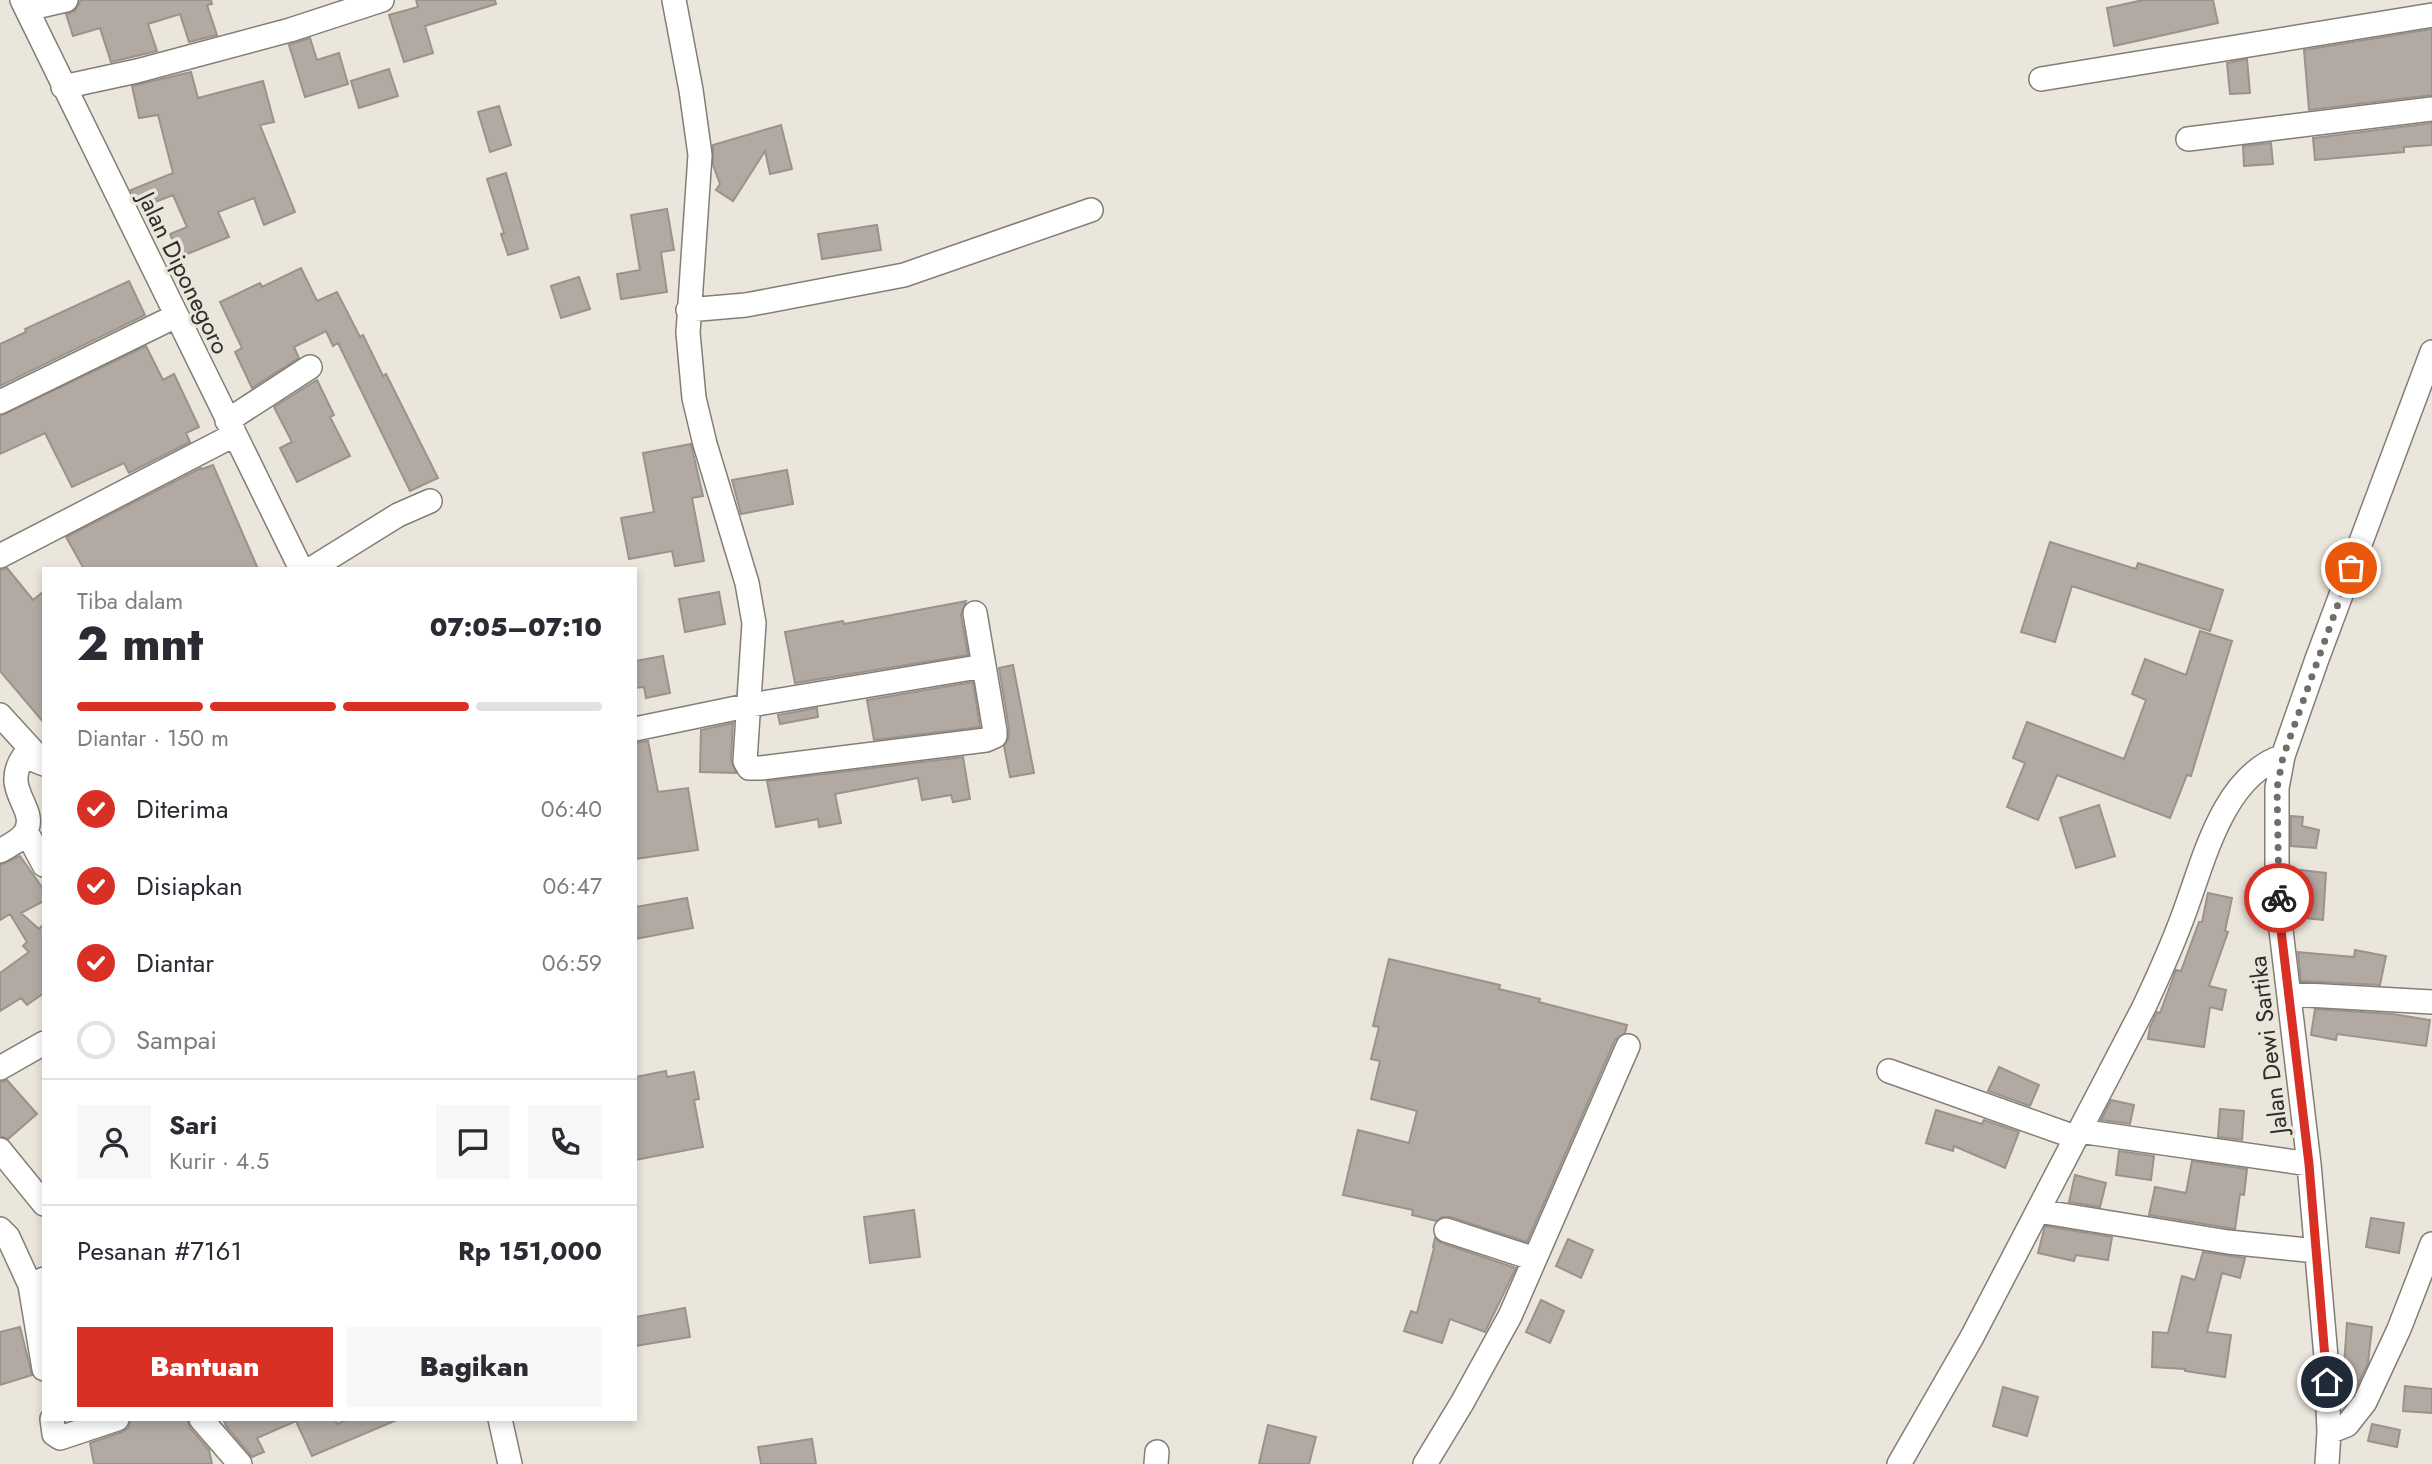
<!DOCTYPE html>
<html lang="id">
<meta charset="utf-8">
<style>
:root{--surface:#fff;--page:#f7f7f7;--text:#2b2b33;--muted:#7c7c81;--line:#e1e1e2;--accent:#d93025}
body{margin:0;font-family:Jost,sans-serif;background:var(--page);color:var(--text);height:100vh;display:flex;flex-direction:column;font-size:26px;white-space:nowrap}
*{box-sizing:border-box;margin:0}
p{font-size:23px;color:var(--muted)}
.icon{flex:none;width:38px;height:38px;fill:none;stroke:currentColor;stroke-width:2;stroke-linecap:round;stroke-linejoin:round}
.map{position:relative;flex:1;overflow:hidden}
.side{position:absolute;left:42px;top:567px;width:595px;height:854px;display:flex;flex-direction:column;background:var(--surface);border-radius:0px;box-shadow:0 4px 10px #0003}
.side>*{flex:none}
.pin{position:absolute;display:grid;place-items:center;width:60px;height:60px;color:#fff;margin:-30px;border:4px solid #fff;border-radius:50%;box-shadow:0 2px 7px #0007}
.courier{position:absolute;display:grid;place-items:center;width:70px;height:70px;margin:-35px;border:5px solid #d93025;border-radius:50%;background:#fff;color:#222;box-shadow:0 2px 9px #0007}
.overview em{font-style:normal;font-weight:800}
.overview div{display:flex;flex-direction:column-reverse}
.overview{display:flex;align-items:center;justify-content:space-between;height:119px;padding:0 35px}
h1{font-size:46px;font-weight:800;line-height:52px}
.bar{display:grid;grid-template-columns:repeat(4,1fr);gap:10px 7px;align-content:center;height:84px;padding:0 35px}
.bar i{height:9px;border-radius:5px;background:var(--line)}
.bar .selected{background:var(--accent)}
.bar p{grid-column:span 4}
.line{display:flex;align-items:center;gap:18px;padding:0 35px;border-top:2px solid var(--line)}
.line div{flex:1}
.round{display:grid;place-items:center;flex:none;width:74px;height:74px;border-radius:0px;background:var(--page)}
ol{padding:0 35px;list-style:none}
li{display:flex;align-items:center;gap:21px;height:77px}
li p{margin-inline-start:auto}
li .icon{padding:7px;border-radius:50%;background:var(--accent);color:#fff;stroke-width:4}
li:last-child{color:var(--muted)}
li i{width:38px;height:38px;border:4px solid var(--line);border-radius:50%}
.cta{display:flex;gap:14px;margin-top:auto;padding:14px 35px}
.cta a{flex:1;height:80px;border-radius:0px;background:var(--accent);color:#fff;font-size:28px;font-weight:800;line-height:80px;text-align:center}
.cta a+a{background:var(--page);color:var(--text)}
.map>svg:first-child{display:block}
</style>
<div class="map">
<svg width="2432" height="1464" viewBox="0 0 2432 1464">
<rect width="100%" height="100%" fill="#ebe6dc"/>
<!-- building -->
<path fill="#b2a9a2" stroke="#9b928b" stroke-width="2" d="M 83,0 L 211,0 L 212,4 L 207,5 L 217,35 L 189,42 L 180,14 L 148,24 L 157,51 L 111,62 L 100,28 L 73,36 L 66,14 L 75,11 L 80,1 Z
M 416,0 L 495,0 L 496,4 L 425,26 L 433,53 L 404,62 L 389,15 L 418,7 Z
M 2143,0 L 2213,0 L 2218,23 L 2114,46 L 2107,8 Z
M 2432,29 L 2432,95 L 2309,110 L 2304,50 Z
M 310,38 L 317,60 L 339,53 L 348,84 L 305,97 L 289,45 Z
M 2247,59 L 2250,93 L 2230,94 L 2227,63 Z
M 389,69 L 398,96 L 359,108 L 351,81 Z
M 191,72 L 198,98 L 263,81 L 274,122 L 260,125 L 295,212 L 264,225 L 254,198 L 218,212 L 229,237 L 180,257 L 170,234 L 187,227 L 173,195 L 140,208 L 131,190 L 173,173 L 158,115 L 139,118 L 132,86 Z
M 499,106 L 511,145 L 490,152 L 478,112 Z
M 2432,123 L 2432,145 L 2404,147 L 2404,152 L 2315,160 L 2313,138 Z
M 781,125 L 792,169 L 770,174 L 765,151 L 733,201 L 716,190 L 720,184 L 713,165 L 713,145 Z
M 2271,143 L 2273,164 L 2244,166 L 2243,146 Z
M 506,173 L 528,249 L 508,255 L 501,234 L 504,233 L 487,179 Z
M 667,209 L 674,250 L 661,252 L 667,292 L 621,299 L 617,274 L 640,270 L 631,215 Z
M 877,225 L 881,250 L 822,259 L 818,234 Z
M 301,268 L 317,301 L 337,292 L 360,337 L 363,335 L 383,376 L 386,374 L 438,478 L 410,491 L 338,343 L 333,346 L 326,331 L 294,347 L 299,358 L 252,388 L 235,352 L 242,348 L 220,302 L 260,283 L 262,287 Z
M 579,277 L 590,309 L 561,318 L 551,286 Z
M 129,281 L 145,315 L 0,386 L 0,344 L 26,332 L 25,329 Z
M 146,346 L 163,380 L 174,374 L 199,427 L 186,433 L 190,442 L 129,473 L 124,463 L 72,487 L 45,433 L 0,454 L 0,416 Z
M 317,380 L 334,415 L 330,417 L 350,456 L 297,482 L 280,448 L 292,442 L 274,407 Z
M 691,444 L 703,496 L 692,498 L 704,561 L 675,566 L 672,551 L 629,559 L 621,518 L 654,512 L 643,453 Z
M 213,465 L 258,569 L 84,569 L 66,537 L 201,468 L 202,469 Z
M 787,470 L 793,504 L 741,514 L 732,480 Z
M 2050,542 L 2136,569 L 2138,563 L 2223,590 L 2210,631 L 2072,586 L 2055,642 L 2021,632 Z
M 7,568 L 33,600 L 44,591 L 44,723 L 0,671 L 0,570 Z
M 719,592 L 725,624 L 685,632 L 679,599 Z
M 966,601 L 961,615 L 968,655 L 795,683 L 785,632 L 843,621 L 844,624 Z
M 2200,631 L 2232,641 L 2191,776 L 2187,775 L 2170,818 L 2057,775 L 2038,820 L 2007,807 L 2025,763 L 2013,758 L 2027,722 L 2124,759 L 2146,700 L 2132,694 L 2145,659 L 2186,675 Z
M 663,656 L 670,693 L 646,698 L 644,687 L 635,688 L 635,661 Z
M 1013,665 L 1034,773 L 1010,777 L 1004,746 L 1009,737 L 1009,729 L 999,668 Z
M 973,682 L 980,727 L 874,740 L 867,700 Z
M 817,708 L 818,717 L 780,724 L 778,715 Z
M 733,723 L 731,760 L 736,773 L 700,772 L 701,730 Z
M 648,741 L 658,792 L 688,788 L 698,850 L 635,859 L 635,743 Z
M 963,757 L 970,799 L 953,802 L 951,795 L 922,800 L 918,778 L 835,794 L 841,823 L 819,827 L 818,819 L 776,827 L 767,781 Z
M 2099,805 L 2115,856 L 2076,868 L 2060,818 Z
M 2291,816 L 2303,817 L 2302,826 L 2319,830 L 2316,848 L 2291,846 Z
M 20,856 L 44,890 L 44,901 L 21,913 L 39,929 L 44,924 L 44,993 L 27,1005 L 21,998 L 0,1011 L 0,973 L 29,952 L 23,946 L 27,942 L 10,914 L 0,920 L 0,865 Z
M 2300,870 L 2326,873 L 2323,920 L 2296,917 Z
M 2208,893 L 2232,898 L 2225,931 L 2228,932 L 2209,986 L 2226,990 L 2222,1010 L 2210,1007 L 2204,1047 L 2148,1039 L 2150,1027 L 2157,1012 L 2160,1013 L 2176,970 L 2181,971 L 2199,922 L 2202,922 Z
M 687,898 L 693,928 L 635,939 L 635,907 Z
M 2355,950 L 2386,956 L 2380,985 L 2301,981 L 2298,952 L 2354,957 Z
M 1389,959 L 1500,985 L 1499,989 L 1540,999 L 1539,1002 L 1627,1025 L 1625,1033 L 1615,1040 L 1527,1242 L 1450,1217 L 1442,1217 L 1436,1221 L 1412,1215 L 1413,1210 L 1343,1195 L 1358,1130 L 1409,1143 L 1417,1111 L 1371,1099 L 1380,1061 L 1371,1059 L 1379,1027 L 1373,1026 Z
M 2315,1009 L 2392,1014 L 2430,1020 L 2426,1046 L 2337,1034 L 2336,1040 L 2311,1035 Z
M 1999,1067 L 2039,1085 L 2030,1106 L 1988,1091 Z
M 666,1071 L 667,1077 L 694,1072 L 699,1099 L 694,1100 L 703,1147 L 635,1160 L 635,1077 Z
M 7,1080 L 37,1114 L 8,1139 L 0,1136 L 0,1082 Z
M 2111,1100 L 2134,1105 L 2130,1124 L 2101,1120 Z
M 2220,1109 L 2244,1111 L 2242,1140 L 2218,1137 Z
M 1936,1110 L 1982,1124 L 1984,1120 L 2019,1132 L 2005,1168 L 1954,1146 L 1953,1151 L 1926,1143 Z
M 2119,1151 L 2154,1156 L 2151,1180 L 2116,1175 Z
M 2192,1161 L 2247,1169 L 2244,1195 L 2240,1194 L 2235,1229 L 2149,1215 L 2155,1187 L 2186,1193 Z
M 2075,1175 L 2106,1183 L 2100,1207 L 2069,1202 Z
M 914,1210 L 920,1257 L 870,1263 L 864,1217 Z
M 2371,1218 L 2404,1223 L 2399,1253 L 2366,1247 Z
M 2045,1226 L 2112,1237 L 2108,1260 L 2076,1255 L 2074,1261 L 2038,1253 Z
M 1435,1238 L 1442,1243 L 1516,1268 L 1485,1332 L 1450,1319 L 1442,1343 L 1404,1331 L 1411,1311 L 1417,1313 L 1434,1248 L 1433,1247 Z
M 1568,1239 L 1593,1250 L 1581,1278 L 1556,1266 Z
M 2203,1252 L 2245,1258 L 2240,1278 L 2222,1273 L 2207,1332 L 2231,1335 L 2225,1377 L 2185,1371 L 2185,1369 L 2152,1367 L 2153,1332 L 2168,1333 L 2182,1276 L 2195,1280 Z
M 1541,1300 L 1564,1311 L 1550,1343 L 1526,1332 Z
M 685,1308 L 690,1337 L 635,1346 L 635,1317 Z
M 2347,1323 L 2372,1327 L 2368,1363 L 2353,1395 L 2342,1394 Z
M 20,1327 L 32,1375 L 0,1385 L 0,1332 Z
M 2405,1386 L 2432,1389 L 2432,1413 L 2403,1411 Z
M 2003,1387 L 2038,1397 L 2027,1436 L 1993,1426 Z
M 131,1419 L 187,1419 L 190,1428 L 209,1450 L 212,1464 L 94,1464 L 90,1443 L 122,1432 L 128,1428 Z
M 223,1419 L 335,1419 L 337,1424 L 349,1419 L 399,1419 L 312,1456 L 296,1421 L 257,1438 L 264,1452 L 252,1457 L 226,1426 Z
M 2372,1424 L 2400,1430 L 2397,1447 L 2368,1441 Z
M 1268,1425 L 1316,1437 L 1309,1464 L 1259,1464 Z
M 812,1439 L 816,1464 L 761,1464 L 758,1447 Z"/>
<g fill="none" stroke-linecap="round" stroke-linejoin="round">
<!-- minor casing -->
<g stroke="#837e75" stroke-width="26">
<path id="minor" d="M 22,0 L 301,569
M 27,9 L 66,0
M 2041,79 L 2432,15
M 63,87 L 137,71 L 290,30 L 382,0
M 2188,139 L 2432,109
M 688,310 L 746,305 L 904,275 L 1091,210
M 0,402 L 176,316
M 227,421 L 310,367
M 0,556 L 234,435
M 311,569 L 398,515 L 430,501
M 975,613 L 984,666
M 0,715 L 42,761
M 635,729 L 751,705 L 984,666 L 995,731 L 995,736 L 986,740 L 761,768 L 749,768 L 745,761 L 754,623 L 747,583 L 705,444 L 694,398 L 688,333 L 700,155 L 691,90 L 674,0
M 26,831 L 44,865
M 0,851 C 8,846 22,840 26,831 C 38,807 0,790 24,756 L 44,764
M 2289,994 L 2432,1002
M 0,1068 L 44,1043
M 1889,1071 L 2075,1137
M 2079,1131 L 2309,1164
M 0,1150 L 44,1204
M 2038,1211 L 2228,1242 L 2316,1251
M 0,1229 L 8,1237 L 30,1285
M 1446,1230 L 1535,1259
M 44,1279 L 30,1285 L 44,1369
M 52,1419 L 54,1434 L 60,1438 L 117,1419
M 201,1419 L 240,1464
M 500,1419 L 510,1464
M 2329,1432 L 2347,1425 L 2365,1402 L 2399,1329 L 2432,1244
M 1156,1464 L 1157,1452
M 1425,1464 L 1462,1403 L 1510,1316 L 1628,1046
M 1899,1464 L 1972,1337 L 2144,1007 C 2159,975 2174,942 2186,908 C 2205,856 2224,776 2283,756
M 2327,1464 L 2329,1432 L 2326,1357 L 2309,1164 L 2281,930 L 2277,872 L 2277,788 L 2283,756 L 2317,659 L 2432,352"/>
</g>
<!-- minor -->
<use href="#minor" stroke="#fff" stroke-width="23"/>
</g>
<g fill="none" stroke-linecap="round" stroke-linejoin="round">
<!-- done -->
<path stroke="#716e68" stroke-width="7" stroke-dasharray="0 12.6" d="M 2279,898 L 2277,788 L 2283,757 L 2351,568"/>
<!-- route -->
<path stroke="#d93025" stroke-width="9" d="M 2279,898 L 2281,930 L 2309,1164 L 2327,1382"/>
</g>
<g text-anchor="middle" dominant-baseline="central" stroke-width="7" stroke-linejoin="round" paint-order="stroke">
<!-- street labels -->
<g font-size="24" fill="#302e2a" stroke="#ebe6dc">
<text transform="translate(184 273) rotate(64)">Jalan Diponegoro</text>
<text transform="translate(2268 1045) rotate(-97)">Jalan Dewi Sartika</text>
</g>
</g>
</svg>
<div class="pin" style="left:2351px;top:568px;background:#ea580c"><svg class="icon" aria-label="bag" viewBox="0 0 24 24"><path d="M5 8h14l-1 12H6zM9 8a3 3 0 0 1 6 0"/></svg></div>
<div class="pin" style="left:2327px;top:1382px;background:#1f2937"><svg class="icon" aria-label="home" viewBox="0 0 24 24"><path d="M3 11l9-7 9 7M6 9v11h12V9"/></svg></div>
<div class="courier" style="left:2279px;top:898px"><svg class="icon" aria-label="bike" viewBox="0 0 24 24"><circle cx="6" cy="16" r="4"/><circle cx="18" cy="16" r="4"/><path d="M6 16l4-8h5l3 8M10 8l3 8H6M13 5h3"/></svg></div>
<section class="side">
<div class="overview"><div><h1>2 mnt</h1><p>Tiba dalam</p></div><em>07:05–07:10</em></div>
<div class="bar"><i class="selected"></i><i class="selected"></i><i class="selected"></i><i></i><p>Diantar · 150 m</p></div>
<ol>
<li><svg class="icon" aria-label="check" viewBox="0 0 24 24"><path d="M5 12l5 5 9-10"/></svg>Diterima<p>06:40</p></li>
<li><svg class="icon" aria-label="check" viewBox="0 0 24 24"><path d="M5 12l5 5 9-10"/></svg>Disiapkan<p>06:47</p></li>
<li><svg class="icon" aria-label="check" viewBox="0 0 24 24"><path d="M5 12l5 5 9-10"/></svg>Diantar<p>06:59</p></li>
<li><i></i>Sampai</li>
</ol>
<div class="line" style="height:126px"><a class="round"><svg class="icon" aria-label="person" viewBox="0 0 24 24"><circle cx="12" cy="8" r="4"/><path d="M4 21q1-7 8-7t8 7"/></svg></a><div><b>Sari</b><p>Kurir · 4.5</p></div><a class="round"><svg class="icon" aria-label="chat" viewBox="0 0 24 24"><path d="M4 5h16v11H9l-5 4z"/></svg></a><a class="round"><svg class="icon" aria-label="phone" viewBox="0 0 24 24"><path d="M5 4h4l2 5-3 2q2 4 5 5l2-3 5 2v4C11 20 4 13 5 4z"/></svg></a></div>
<div class="line" style="height:91px"><div>Pesanan #7161</div><b>Rp 151,000</b></div>
<div class="cta"><a>Bantuan</a><a>Bagikan</a></div>
</section>
</div>
